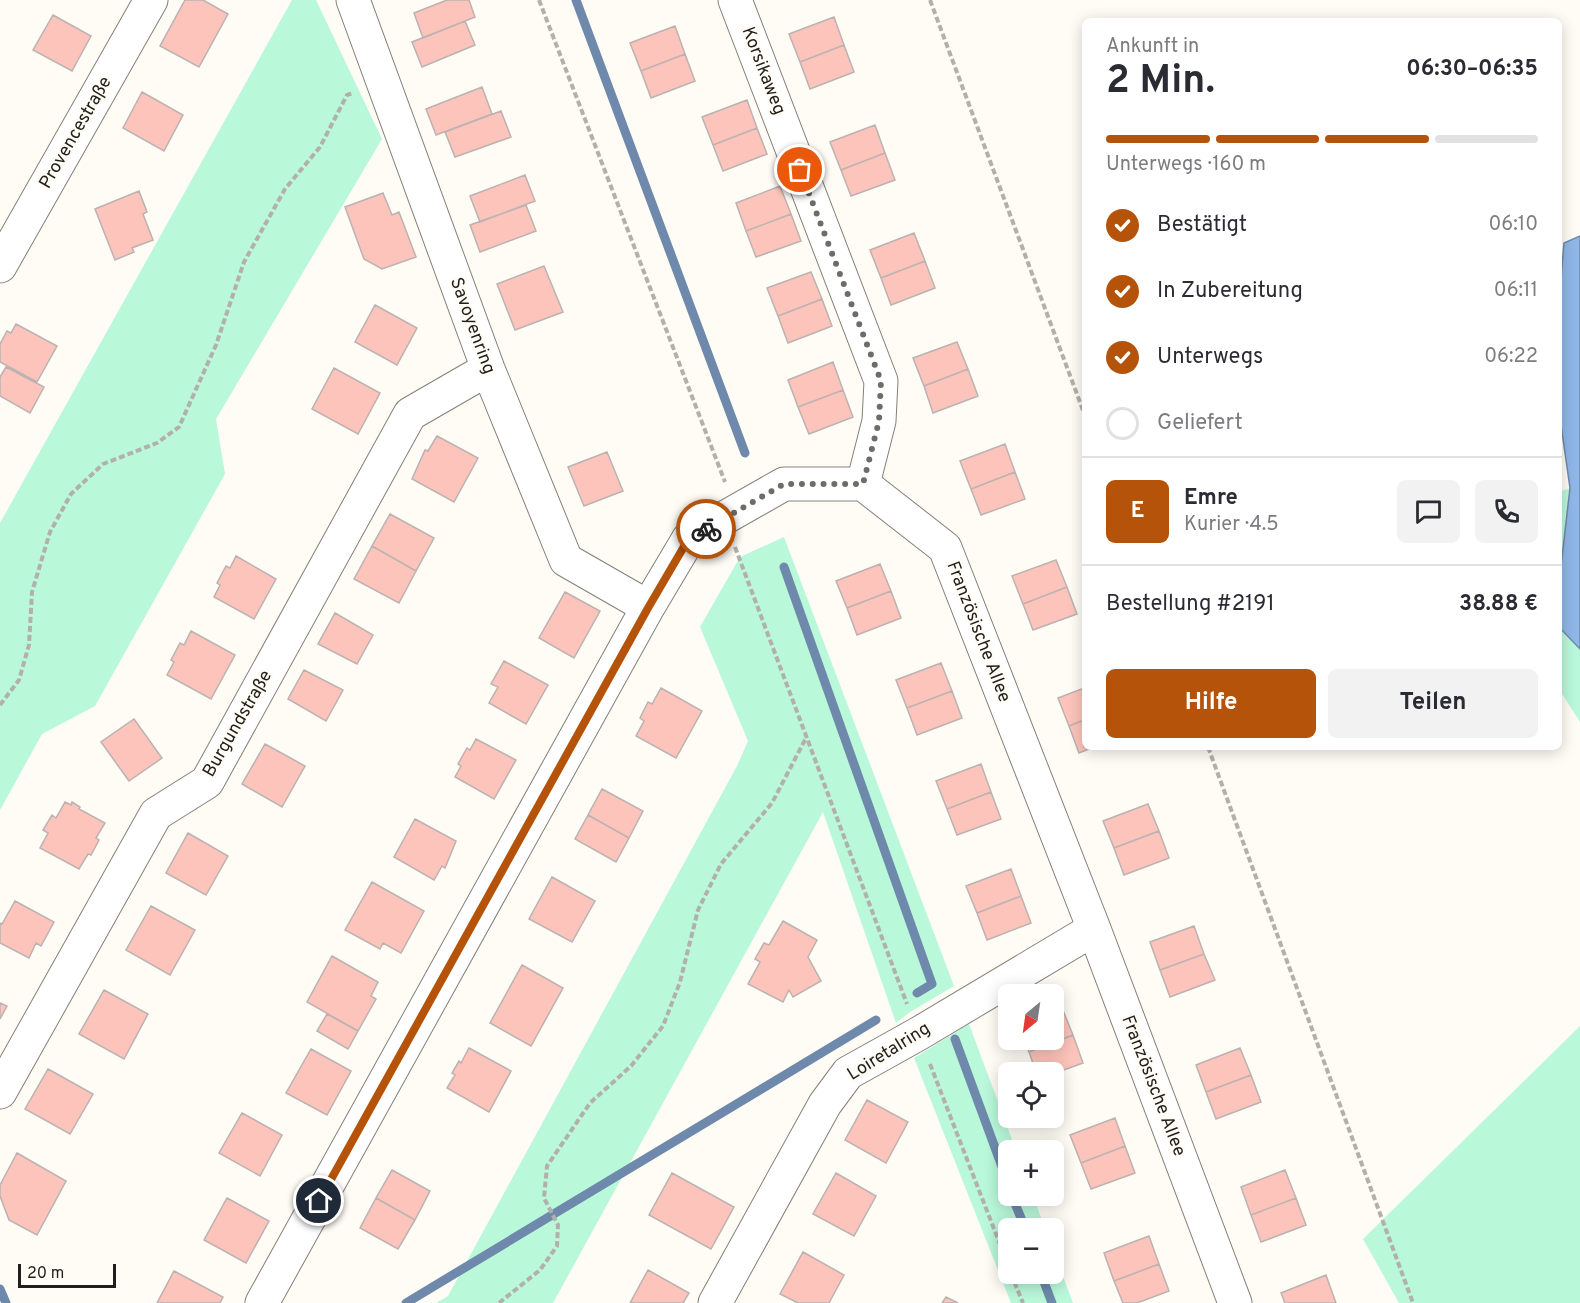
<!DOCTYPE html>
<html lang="de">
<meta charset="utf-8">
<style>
:root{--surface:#fff;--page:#f2f2f3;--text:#2b2b33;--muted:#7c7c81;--line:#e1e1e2;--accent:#b45309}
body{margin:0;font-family:Overpass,sans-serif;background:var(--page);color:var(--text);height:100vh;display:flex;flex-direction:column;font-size:22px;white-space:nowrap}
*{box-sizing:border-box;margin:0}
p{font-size:20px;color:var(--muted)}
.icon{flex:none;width:33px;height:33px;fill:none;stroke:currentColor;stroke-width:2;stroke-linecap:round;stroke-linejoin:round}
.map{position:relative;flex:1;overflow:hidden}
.side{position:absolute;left:1082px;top:18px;width:480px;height:732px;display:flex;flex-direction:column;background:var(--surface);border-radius:9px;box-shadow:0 3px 15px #0003}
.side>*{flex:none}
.needle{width:39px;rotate:209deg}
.tools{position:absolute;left:998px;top:984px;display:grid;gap:12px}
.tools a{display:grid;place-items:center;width:66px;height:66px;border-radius:9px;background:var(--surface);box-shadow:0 3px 15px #0003;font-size:30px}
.scale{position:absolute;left:18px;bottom:15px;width:98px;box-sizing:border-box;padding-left:6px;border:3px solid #201f1c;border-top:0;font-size:16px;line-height:21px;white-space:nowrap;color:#201f1c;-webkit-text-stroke:4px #fffbf5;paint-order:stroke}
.pin{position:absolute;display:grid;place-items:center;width:51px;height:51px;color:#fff;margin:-26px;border:3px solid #fff;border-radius:50%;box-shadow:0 2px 6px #0007}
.courier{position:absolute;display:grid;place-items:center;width:60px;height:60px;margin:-30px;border:4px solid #b45309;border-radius:50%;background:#fff;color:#222;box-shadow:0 2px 8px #0007}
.headline em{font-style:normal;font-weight:700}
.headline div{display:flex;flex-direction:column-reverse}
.headline{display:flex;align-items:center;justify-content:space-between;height:102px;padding:0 24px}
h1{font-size:39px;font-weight:700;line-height:45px}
.bar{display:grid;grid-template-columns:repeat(4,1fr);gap:9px 6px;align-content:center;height:72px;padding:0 24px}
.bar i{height:8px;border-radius:4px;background:var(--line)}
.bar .selected{background:var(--accent)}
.bar p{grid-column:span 4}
.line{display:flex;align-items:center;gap:15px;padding:0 24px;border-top:2px solid var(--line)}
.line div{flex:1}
.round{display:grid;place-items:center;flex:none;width:63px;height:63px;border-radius:9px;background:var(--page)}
ol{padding:0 24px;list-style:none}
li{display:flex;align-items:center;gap:18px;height:66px}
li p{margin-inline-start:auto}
li .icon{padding:6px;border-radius:50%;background:var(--accent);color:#fff;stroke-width:4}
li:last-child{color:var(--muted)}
li i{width:33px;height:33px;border:3px solid var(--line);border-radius:50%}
.button{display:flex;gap:12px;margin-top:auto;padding:12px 24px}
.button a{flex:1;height:69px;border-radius:9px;background:var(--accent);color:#fff;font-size:24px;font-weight:700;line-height:69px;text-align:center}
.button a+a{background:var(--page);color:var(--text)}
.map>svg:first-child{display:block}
</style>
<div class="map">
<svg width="1580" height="1303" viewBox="0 0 1580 1303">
<rect width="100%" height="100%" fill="#fffbf5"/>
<!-- green -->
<path fill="#baf8da" d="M 292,0 L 316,0 L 382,139 L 216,419 L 225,474 L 95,706 L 42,734 L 0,810 L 0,523 Z
M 1570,488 L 1559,583 L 1559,492 Z
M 784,537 L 954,986 L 910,1012 L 896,1023 L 823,812 L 553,1303 L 436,1303 L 448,1296 L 737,766 L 748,741 L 700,627 L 740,557 Z
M 1559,627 L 1580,649 L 1580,722 L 1559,689 Z
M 969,1024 L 1016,1150 L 1008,1150 L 1008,1196 L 1033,1196 L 1045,1228 L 1008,1228 L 1008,1274 L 1053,1274 L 1053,1250 L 1073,1303 L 1011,1303 L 914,1058 Z
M 1580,1026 L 1580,1303 L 1399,1303 L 1363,1239 Z"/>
<!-- water -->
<path fill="#8fb7e8" stroke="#6e89ab" stroke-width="1.5" d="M 1580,236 L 1580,649 L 1559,627 L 1559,583 L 1570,488 L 1558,404 L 1558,314 L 1564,243 Z"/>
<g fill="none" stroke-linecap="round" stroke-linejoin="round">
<!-- stream -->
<path stroke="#6e89ab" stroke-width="9" d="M 576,0 L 745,453
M 784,567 L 932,984 L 917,993
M 955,1039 L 1008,1183
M 1012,1196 L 1025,1228
M 1041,1274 L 1052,1303
M 0,1289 L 6,1303
M 406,1303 L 876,1020"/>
</g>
<!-- building -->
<path fill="#fcc4ba" stroke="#bbb2b1" stroke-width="1.5" d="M 185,0 L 203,0 L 228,14 L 199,67 L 160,46 Z
M 447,0 L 469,0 L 475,17 L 423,38 L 414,13 Z
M 53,15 L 91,36 L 72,71 L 33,50 Z
M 834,17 L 844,45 L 800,62 L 789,34 Z
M 465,21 L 475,45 L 422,67 L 412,42 Z
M 675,26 L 685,54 L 641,71 L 630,43 Z
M 844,45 L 854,72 L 810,89 L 800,62 Z
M 685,54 L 695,81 L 651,98 L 641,71 Z
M 482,87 L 492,114 L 436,135 L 426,109 Z
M 142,92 L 183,115 L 164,151 L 123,128 Z
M 747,100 L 757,128 L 713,145 L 702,117 Z
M 501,111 L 511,137 L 455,157 L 445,132 Z
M 875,125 L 885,153 L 841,170 L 830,142 Z
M 757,128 L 767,154 L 723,171 L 713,145 Z
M 885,153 L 895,180 L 851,196 L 841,170 Z
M 525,175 L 535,201 L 480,222 L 470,196 Z
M 780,186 L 791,214 L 746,231 L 736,203 Z
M 139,191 L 147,212 L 143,214 L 153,240 L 132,248 L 134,252 L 115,260 L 95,209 Z
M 383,193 L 392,215 L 399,212 L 416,257 L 382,269 L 364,259 L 345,207 Z
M 526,205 L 536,231 L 480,252 L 470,225 Z
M 791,214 L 801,241 L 756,257 L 746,231 Z
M 914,233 L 925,261 L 881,278 L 870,250 Z
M 925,261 L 935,288 L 891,305 L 881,278 Z
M 544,266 L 563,312 L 515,330 L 497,284 Z
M 811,272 L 822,299 L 778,316 L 767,288 Z
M 822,299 L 832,326 L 788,343 L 778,316 Z
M 375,305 L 417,328 L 397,365 L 355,342 Z
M 16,324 L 57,346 L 37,382 L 0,362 L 0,344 L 7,331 L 11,333 Z
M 957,342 L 968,369 L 924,386 L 913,358 Z
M 833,362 L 843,390 L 798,407 L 788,380 Z
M 6,367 L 44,387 L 30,413 L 0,396 L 0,377 Z
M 334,368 L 380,393 L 358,434 L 312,409 Z
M 968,369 L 978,396 L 933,413 L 924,386 Z
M 843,390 L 853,417 L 809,434 L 798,407 Z
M 437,436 L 478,458 L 454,502 L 412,479 L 425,450 L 428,451 Z
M 1005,444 L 1015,472 L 971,489 L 960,461 Z
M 607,452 L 623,491 L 584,506 L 568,467 Z
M 1015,472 L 1025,499 L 981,515 L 971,489 Z
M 390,514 L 434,538 L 416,571 L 372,546 Z
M 372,546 L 416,571 L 399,603 L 354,579 Z
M 236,556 L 276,579 L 254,619 L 214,597 L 220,585 L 217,583 L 226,566 L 230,568 Z
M 1056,560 L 1067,587 L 1023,604 L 1012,576 Z
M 880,564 L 891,591 L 847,608 L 836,581 Z
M 1067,587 L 1077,614 L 1033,630 L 1023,604 Z
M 891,591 L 901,618 L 857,635 L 847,608 Z
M 565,592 L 600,611 L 574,658 L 539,638 Z
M 335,613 L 373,635 L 357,664 L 318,644 Z
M 191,631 L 235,655 L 211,699 L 167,675 L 174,662 L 171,660 L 180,643 L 184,645 Z
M 504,661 L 548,685 L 526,724 L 489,703 L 498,687 L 491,684 Z
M 941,663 L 952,691 L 907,708 L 896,680 Z
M 304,670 L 343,690 L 326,721 L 288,699 Z
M 661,688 L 702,711 L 676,758 L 636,736 L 644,721 L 640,718 L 648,702 L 652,704 Z
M 1084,688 L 1084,720 L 1069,726 L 1058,698 Z
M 952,691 L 962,718 L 917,735 L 907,708 Z
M 134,719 L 162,758 L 129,781 L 101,742 Z
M 1084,720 L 1084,747 L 1094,747 L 1079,753 L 1069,726 Z
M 476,739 L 516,760 L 494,799 L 455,777 L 461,766 L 458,764 L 467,748 L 470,750 Z
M 265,744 L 305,766 L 282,807 L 242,784 Z
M 981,764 L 991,792 L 947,809 L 936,781 Z
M 602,789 L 643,811 L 629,838 L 588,815 Z
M 991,792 L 1001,819 L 957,835 L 947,809 Z
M 65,802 L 71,805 L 72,802 L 80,807 L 79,809 L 105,823 L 96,838 L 99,840 L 91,855 L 88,854 L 79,869 L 40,848 L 48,833 L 43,830 L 52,815 L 56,818 Z
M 1148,804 L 1159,831 L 1114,848 L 1103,821 Z
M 588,815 L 629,838 L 616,862 L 575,839 Z
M 415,819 L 456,841 L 445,868 L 442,866 L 434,880 L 394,857 Z
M 1159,831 L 1169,858 L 1124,875 L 1114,848 Z
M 188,833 L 228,856 L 206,895 L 166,873 Z
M 1011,869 L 1021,896 L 977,913 L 966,886 Z
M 552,877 L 595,901 L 572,942 L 529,919 Z
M 372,882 L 424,911 L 401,953 L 383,943 L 380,949 L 345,930 Z
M 1021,896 L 1031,923 L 987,940 L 977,913 Z
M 15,901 L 54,922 L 41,946 L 36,943 L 29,958 L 0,943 L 0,923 L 2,924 Z
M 151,906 L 195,930 L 170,975 L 126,950 Z
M 783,921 L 817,940 L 808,957 L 821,981 L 793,997 L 789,990 L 783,1002 L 748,984 L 760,962 L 755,959 L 764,943 L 769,945 Z
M 1194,926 L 1204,954 L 1160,970 L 1150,942 Z
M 1204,954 L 1215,980 L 1170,997 L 1160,970 Z
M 332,956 L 378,982 L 371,996 L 376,999 L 358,1031 L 307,1002 Z
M 522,965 L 563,988 L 531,1046 L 490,1023 Z
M 104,990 L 148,1014 L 124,1059 L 79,1034 Z
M 0,1003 L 7,1006 L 0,1019 Z
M 1062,1008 L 1073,1035 L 1029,1052 L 1024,1040 L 1053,1040 L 1053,1011 Z
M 327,1014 L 358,1031 L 348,1049 L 317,1031 Z
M 1073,1035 L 1083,1063 L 1053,1074 L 1036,1072 L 1029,1052 Z
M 469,1048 L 511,1071 L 489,1112 L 447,1088 L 455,1075 L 452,1073 L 459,1061 L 461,1063 Z
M 1240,1048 L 1251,1075 L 1206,1092 L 1196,1065 Z
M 311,1049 L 351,1071 L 327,1115 L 286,1093 Z
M 48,1069 L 93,1094 L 70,1134 L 25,1109 Z
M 1251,1075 L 1261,1102 L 1216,1119 L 1206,1092 Z
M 867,1100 L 908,1122 L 886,1163 L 845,1140 Z
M 242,1113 L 282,1135 L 260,1176 L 219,1153 Z
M 1115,1118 L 1125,1146 L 1081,1163 L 1070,1135 Z
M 1125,1146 L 1135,1173 L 1091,1189 L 1081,1163 Z
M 17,1153 L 66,1181 L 37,1235 L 9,1220 L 0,1196 L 0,1185 Z
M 392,1170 L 430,1191 L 415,1220 L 376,1198 Z
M 1285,1170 L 1296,1198 L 1251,1215 L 1241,1187 Z
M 672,1173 L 734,1207 L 711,1249 L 649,1215 Z
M 836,1173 L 876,1196 L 854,1236 L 813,1214 Z
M 227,1198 L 269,1221 L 246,1263 L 204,1240 Z
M 376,1198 L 415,1220 L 398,1249 L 360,1228 Z
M 1296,1198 L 1306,1225 L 1261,1242 L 1251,1215 Z
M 1149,1236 L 1159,1264 L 1114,1281 L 1104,1253 Z
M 803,1252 L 844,1275 L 829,1303 L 798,1303 L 780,1294 Z
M 1159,1264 L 1169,1291 L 1137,1303 L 1123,1303 L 1114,1281 Z
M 648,1270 L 689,1293 L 683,1303 L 630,1303 Z
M 174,1271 L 223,1297 L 220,1303 L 157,1303 Z
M 1326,1275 L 1336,1303 L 1285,1303 L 1281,1293 Z
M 946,1297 L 958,1303 L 942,1303 Z"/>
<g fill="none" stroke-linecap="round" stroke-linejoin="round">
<!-- minor casing -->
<g stroke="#84807a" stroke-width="35">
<path id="minor" d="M 353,0 L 488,369 L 566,560 L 648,607
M 735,0 L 881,381 L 879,421 L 863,484
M 0,266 L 151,0
M 0,1092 L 156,814 L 207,782 L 410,414 L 488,369
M 262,1303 L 648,607 L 689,538 L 784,484 L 863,484 L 945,548 L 1094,929 L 1235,1303
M 715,1303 L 825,1104 L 848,1073 L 918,1034 L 1094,929"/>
</g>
<!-- path -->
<path stroke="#b3b0ab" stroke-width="4" stroke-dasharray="6 3" stroke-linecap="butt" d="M 539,0 L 725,482
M 930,0 L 1084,413
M 735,547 L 907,1004
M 0,705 L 19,680 L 29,645 L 32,592 L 50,532 L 71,494 L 103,464 L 157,443 L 179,427 L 216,345 L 244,262 L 285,189 L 320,147 L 347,95 L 353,93
M 1208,747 L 1413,1303
M 930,1064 L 1008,1265
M 1011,1274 L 1023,1303
M 499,1303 L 540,1270 L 557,1246 L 558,1225 L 544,1198 L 547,1166 L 590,1103 L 631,1066 L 663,1026 L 680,982 L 698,910 L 721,864 L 772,803 L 807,736"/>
<!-- minor -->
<use href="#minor" stroke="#fff" stroke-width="33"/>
</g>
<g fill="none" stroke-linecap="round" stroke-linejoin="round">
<!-- done -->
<path stroke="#6e6c68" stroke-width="6" stroke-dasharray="0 10.8" d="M 706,529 L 784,484 L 863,484 L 879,421 L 881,381 L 800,170"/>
<!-- route -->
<path stroke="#b45309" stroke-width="8" d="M 319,1201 L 648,608 L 689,538 L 706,529"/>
</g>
<g text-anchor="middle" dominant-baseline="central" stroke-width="5" stroke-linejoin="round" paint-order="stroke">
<!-- street labels -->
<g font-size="18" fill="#201f1c" stroke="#fffbf5">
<text transform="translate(763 71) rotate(69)">Korsikaweg</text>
<text transform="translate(76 133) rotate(-60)">Provencestraße</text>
<text transform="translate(472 326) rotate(70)">Savoyenring</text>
<text transform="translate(978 632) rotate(69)">Französische Allee</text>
<text transform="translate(238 724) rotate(-60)">Burgundstraße</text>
<text transform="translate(889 1052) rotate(-32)">Loiretalring</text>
<text transform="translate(1153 1086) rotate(69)">Französische Allee</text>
</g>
</g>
</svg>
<div class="tools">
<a><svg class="needle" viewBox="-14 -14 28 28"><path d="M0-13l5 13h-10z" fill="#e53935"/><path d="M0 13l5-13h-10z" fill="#7c7c81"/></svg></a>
<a><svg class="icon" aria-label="locate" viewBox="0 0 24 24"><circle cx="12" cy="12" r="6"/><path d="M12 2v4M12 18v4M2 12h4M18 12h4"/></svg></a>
<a>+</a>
<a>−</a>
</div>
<div class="scale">20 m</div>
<div class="pin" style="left:800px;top:170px;background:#ea580c"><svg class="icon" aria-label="bag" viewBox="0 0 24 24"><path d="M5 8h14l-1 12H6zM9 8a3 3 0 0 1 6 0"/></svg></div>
<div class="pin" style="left:319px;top:1201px;background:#1f2937"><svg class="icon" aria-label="home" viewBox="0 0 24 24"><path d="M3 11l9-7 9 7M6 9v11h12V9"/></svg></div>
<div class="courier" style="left:706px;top:529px"><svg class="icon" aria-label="bike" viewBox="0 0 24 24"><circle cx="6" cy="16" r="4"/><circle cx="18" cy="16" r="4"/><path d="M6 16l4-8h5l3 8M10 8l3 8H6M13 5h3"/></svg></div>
<section class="side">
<div class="headline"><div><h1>2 Min.</h1><p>Ankunft in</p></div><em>06:30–06:35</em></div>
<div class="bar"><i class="selected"></i><i class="selected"></i><i class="selected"></i><i></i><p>Unterwegs · 160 m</p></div>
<ol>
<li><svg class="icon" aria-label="check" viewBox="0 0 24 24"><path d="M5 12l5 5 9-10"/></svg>Bestätigt<p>06:10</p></li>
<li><svg class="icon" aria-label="check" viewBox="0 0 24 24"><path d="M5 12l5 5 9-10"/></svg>In Zubereitung<p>06:11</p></li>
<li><svg class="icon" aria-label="check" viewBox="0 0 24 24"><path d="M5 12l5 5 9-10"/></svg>Unterwegs<p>06:22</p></li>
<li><i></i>Geliefert</li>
</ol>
<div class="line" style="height:108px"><b class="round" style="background:var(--accent);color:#fff">E</b><div><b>Emre</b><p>Kurier · 4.5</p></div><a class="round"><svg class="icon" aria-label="chat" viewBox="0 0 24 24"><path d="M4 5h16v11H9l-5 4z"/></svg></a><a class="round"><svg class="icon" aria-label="phone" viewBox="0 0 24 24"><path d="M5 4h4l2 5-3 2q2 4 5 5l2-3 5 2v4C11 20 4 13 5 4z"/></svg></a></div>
<div class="line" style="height:78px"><div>Bestellung #2191</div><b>38.88 €</b></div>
<div class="button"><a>Hilfe</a><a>Teilen</a></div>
</section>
</div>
